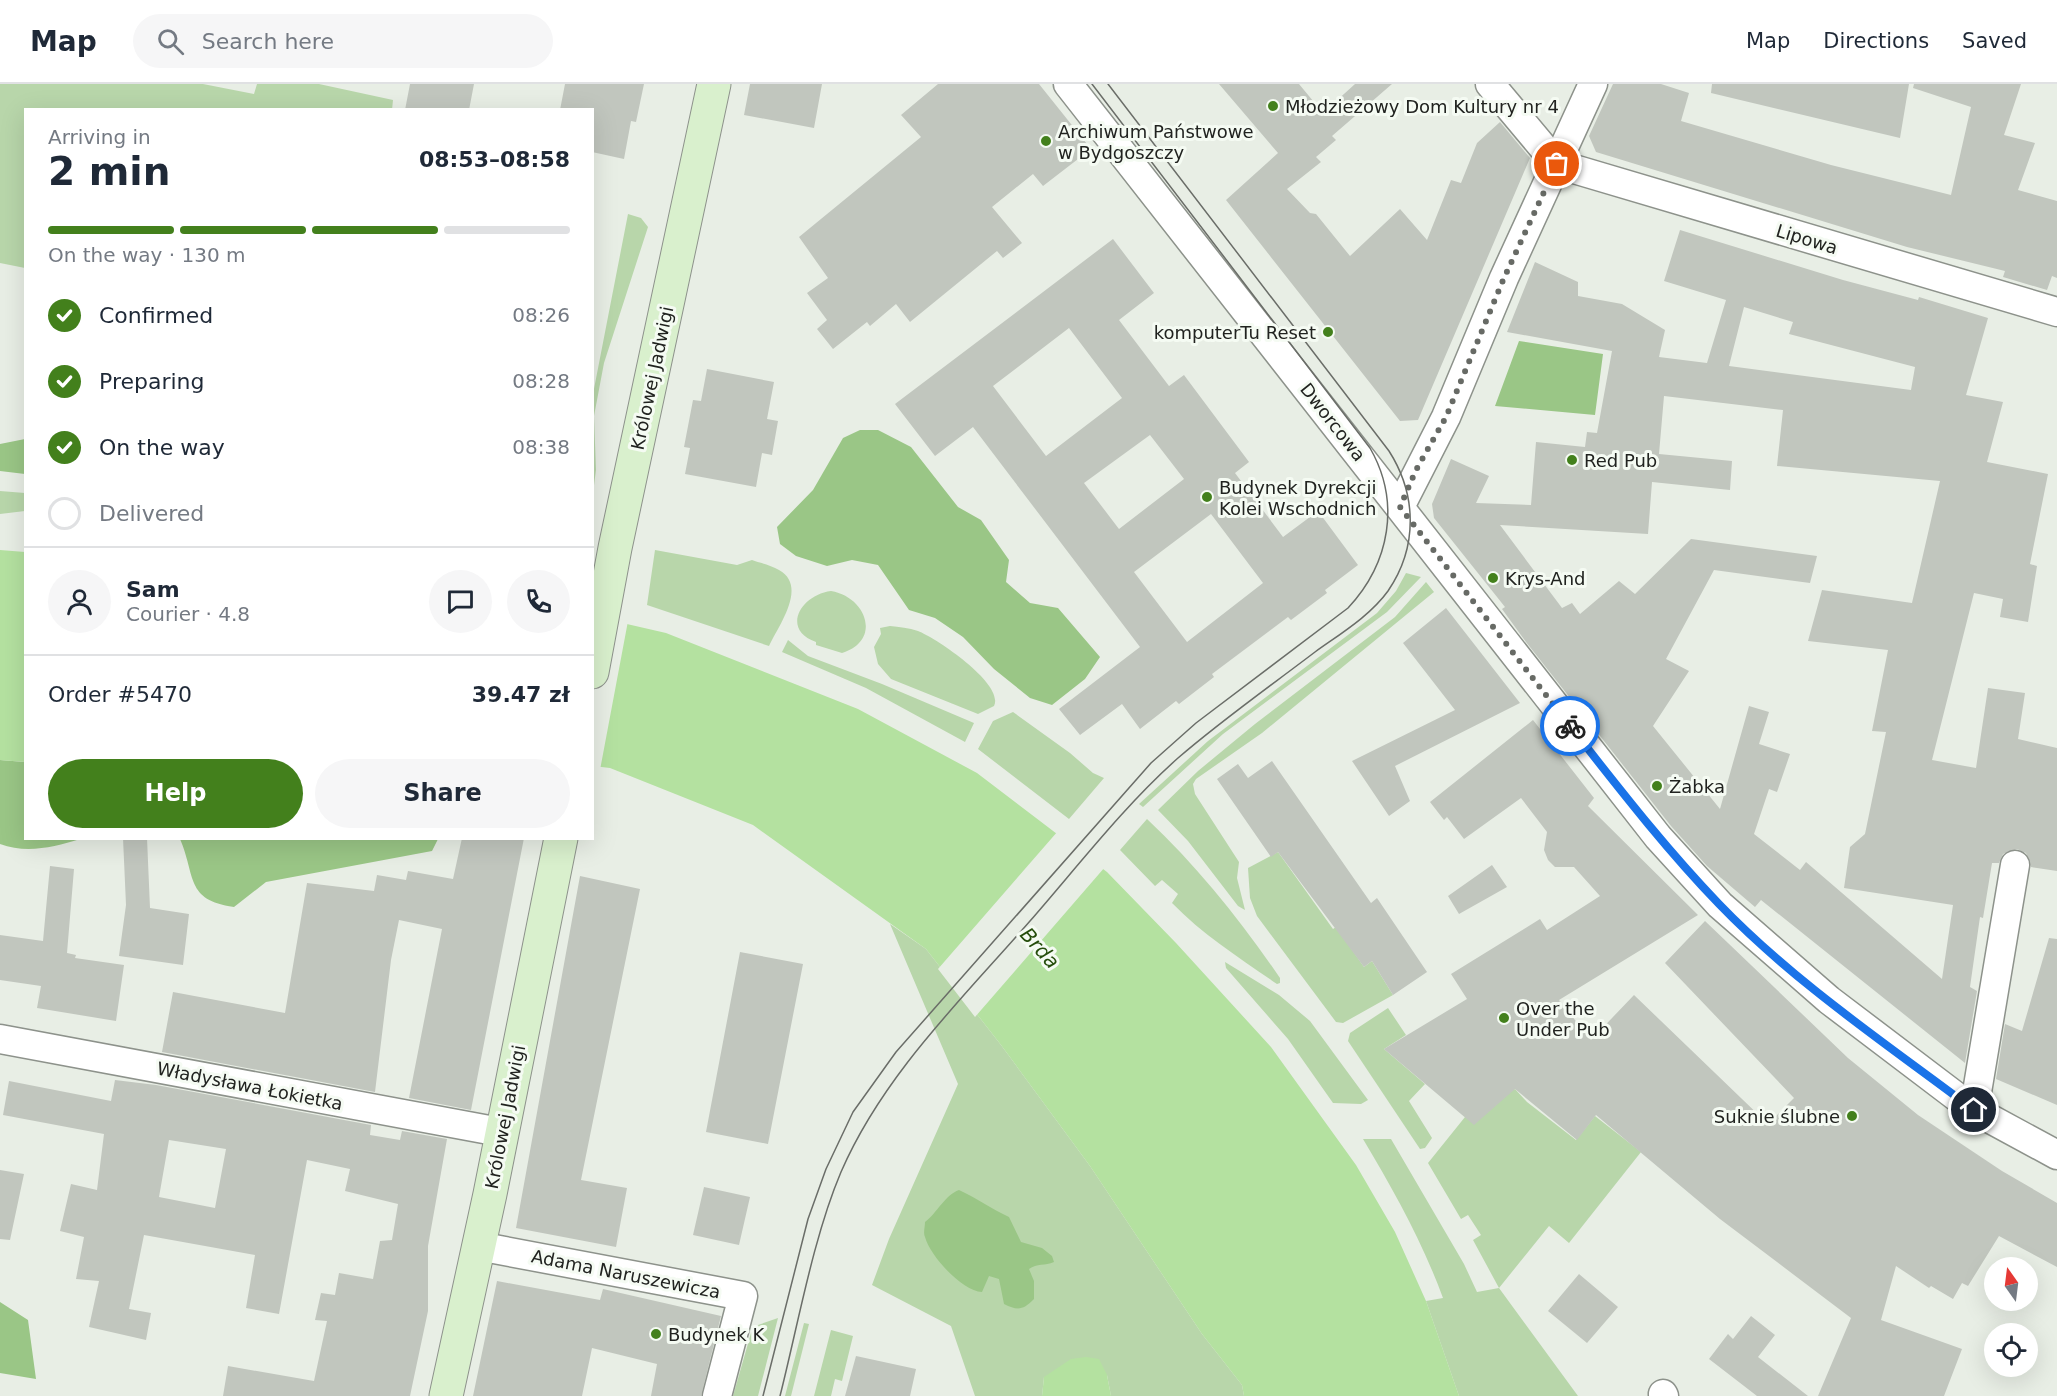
<!DOCTYPE html>
<meta charset="utf-8">
<style>
:root{--surface:#fff;--page:#f6f6f7;--text:#1f2937;--muted:#747a83;--line:#e0e1e3;--accent:#43801c}
body{margin:0;font-family:"DejaVu Sans",sans-serif;background:var(--page);color:var(--text);height:100vh;display:flex;flex-direction:column;font-size:22px;white-space:nowrap}
*{box-sizing:border-box;margin:0}
p{font-size:20px;color:var(--muted)}
.icon{flex:none;width:33px;height:33px;fill:none;stroke:currentColor;stroke-width:2;stroke-linecap:round;stroke-linejoin:round}
.map{position:relative;flex:1;overflow:hidden}
.drawer{position:absolute;left:24px;top:24px;width:570px;height:732px;display:flex;flex-direction:column;background:var(--surface);border-radius:0px;box-shadow:0 6px 24px #0002}
.drawer>*{flex:none}
.needle{width:39px;rotate:346deg}
.buttons{position:absolute;left:1984px;top:1173px;display:grid;gap:12px}
.buttons a{display:grid;place-items:center;width:54px;height:54px;border-radius:50%;background:var(--surface);box-shadow:0 6px 24px #0002;font-size:30px}
.pin{position:absolute;display:grid;place-items:center;width:51px;height:51px;color:#fff;margin:-26px;border:3px solid #fff;border-radius:50%;box-shadow:0 2px 6px #0007}
.courier{position:absolute;display:grid;place-items:center;width:60px;height:60px;margin:-30px;border:4px solid #1a73e8;border-radius:50%;background:#fff;color:#222;box-shadow:0 2px 8px #0007}
.head em{font-style:normal;font-weight:700}
.head div{display:flex;flex-direction:column-reverse}
.head{display:flex;align-items:center;justify-content:space-between;height:102px;padding:0 24px}
h1{font-size:39px;font-weight:700;line-height:45px}
.bar{display:grid;grid-template-columns:repeat(4,1fr);gap:9px 6px;align-content:center;height:72px;padding:0 24px}
.bar i{height:8px;border-radius:4px;background:var(--line)}
.bar .current{background:var(--accent)}
.bar p{grid-column:span 4}
.line{display:flex;align-items:center;gap:15px;padding:0 24px;border-top:2px solid var(--line)}
.line div{flex:1}
.round{display:grid;place-items:center;flex:none;width:63px;height:63px;border-radius:32px;background:var(--page)}
ol{padding:0 24px;list-style:none}
li{display:flex;align-items:center;gap:18px;height:66px}
li p{margin-inline-start:auto}
li .icon{padding:6px;border-radius:50%;background:var(--accent);color:#fff;stroke-width:4}
li:last-child{color:var(--muted)}
li i{width:33px;height:33px;border:3px solid var(--line);border-radius:50%}
.action{display:flex;gap:12px;margin-top:auto;padding:12px 24px}
.action a{flex:1;height:69px;border-radius:36px;background:var(--accent);color:#fff;font-size:24px;font-weight:700;line-height:69px;text-align:center}
.action a+a{background:var(--page);color:var(--text)}
header{display:flex;align-items:center;gap:36px;box-sizing:border-box;height:84px;padding:0 30px;background:var(--surface);border-bottom:2px solid var(--line)}
header strong{font-size:28px}
nav{display:flex;gap:33px;margin-inline-start:auto;font-size:21px}
.search{width:420px;height:54px;background:var(--page);display:flex;align-items:center;gap:15px;box-sizing:border-box;padding:0 21px;border-radius:33px;color:var(--muted);font-size:22px}
.map>svg:first-child{display:block}
</style>
<header>
<strong>Map</strong>
<div class="search"><svg class="icon" aria-label="search" viewBox="0 0 24 24"><circle cx="10" cy="10" r="6"/><path d="M15 15l6 6"/></svg>Search here</div>
<nav><a>Map</a><a>Directions</a><a>Saved</a></nav>
</header>
<div class="map">
<svg width="2057" height="1312" viewBox="0 0 2057 1312">
<rect width="100%" height="100%" fill="#e8eee5"/>
<!-- green -->
<path fill="#b8d6aa" d="M 0,0 L 203,0 L 254,10 L 257,0 L 319,0 L 393,16 L 392,26 L 26,26 L 25,184 L 0,179 Z
M 628,130 L 641,134 L 648,143 L 604,279 L 594,332 L 596,386 L 593,409 L 593,310 Z
M 0,407 L 25,409 L 25,427 L 0,430 Z
M 655,466 L 737,481 L 752,476 C 760,479 771,481 779,486 C 808,502 779,541 769,562 L 647,521 Z
M 1406,489 L 1421,493 L 1387,528 L 1223,650 L 1143,723 L 1139,720 L 1208,657 L 1377,529 L 1396,507 Z
M 1426,498 L 1434,508 L 1262,649 L 1196,695 L 1193,700 L 1195,710 L 1239,778 L 1237,794 L 1245,826 L 1238,822 L 1188,757 L 1158,726 L 1198,687 L 1255,640 L 1395,533 Z
M 831,507 C 867,513 882,557 842,569 L 816,561 L 816,558 C 781,546 800,511 831,507 Z
M 890,542 C 899,543 909,544 918,547 C 936,554 1005,600 994,622 L 978,630 L 891,595 L 878,580 L 874,563 L 881,550 L 880,544 Z
M 788,556 L 808,572 L 882,600 L 974,639 L 965,658 L 866,604 L 782,568 Z
M 1013,628 L 1070,669 L 1093,689 L 1104,694 L 1069,735 L 978,665 L 993,637 Z
M 1147,735 C 1197,782 1241,837 1280,894 L 1280,899 L 1277,900 C 1241,875 1203,851 1172,819 L 1178,810 L 1162,796 L 1155,802 L 1120,766 Z
M 1278,768 L 1333,845 L 1336,843 L 1364,883 L 1372,877 L 1393,911 L 1343,939 L 1336,938 L 1257,832 L 1250,814 L 1248,784 Z
M 890,840 L 926,865 L 1001,961 L 1090,1082 L 1202,1250 L 1242,1301 L 1244,1312 L 1111,1312 L 1107,1291 L 1044,1293 L 1042,1312 L 975,1312 L 951,1242 L 872,1201 L 889,1155 L 958,1000 Z
M 1225,878 L 1279,911 L 1310,937 L 1368,1016 L 1361,1020 L 1333,1019 L 1288,955 L 1226,884 Z
M 1388,924 L 1406,951 L 1384,965 L 1425,1000 L 1409,1017 L 1432,1054 L 1425,1064 L 1420,1065 L 1348,957 L 1350,949 Z
M 1515,1005 L 1527,1018 L 1576,1056 L 1595,1032 L 1641,1068 L 1569,1159 L 1549,1142 L 1499,1204 L 1578,1312 L 1459,1312 L 1426,1217 L 1443,1214 C 1422,1157 1394,1107 1363,1055 L 1391,1055 L 1464,1180 L 1477,1208 L 1499,1204 L 1473,1156 L 1481,1151 L 1468,1131 L 1461,1135 L 1428,1079 L 1465,1033 Z
M 778,1234 L 758,1312 L 733,1312 L 751,1249 L 758,1241 Z
M 804,1239 L 809,1240 L 791,1312 L 785,1312 Z
M 831,1246 L 853,1252 L 842,1297 L 835,1295 L 831,1312 L 814,1312 Z"/>
<!-- forest -->
<path fill="#9ac686" d="M 1519,257 L 1603,270 L 1595,331 L 1495,322 Z
M 860,346 L 878,346 L 911,363 L 958,423 L 981,436 L 1009,476 L 1006,498 L 1030,519 L 1058,524 L 1100,573 L 1085,595 L 1052,621 L 1030,614 L 994,585 L 963,553 L 935,534 L 909,526 L 878,481 L 852,476 L 827,482 L 796,472 L 780,460 L 777,443 L 813,406 L 843,354 Z
M 25,355 L 25,390 L 0,387 L 0,360 Z
M 0,676 L 25,678 L 26,754 L 80,755 C 54,763 27,770 0,760 Z
M 180,755 L 438,755 L 432,767 L 266,798 L 234,823 C 185,816 196,792 180,755 Z
M 959,1106 C 977,1114 991,1125 1009,1133 L 1021,1158 L 1042,1164 L 1052,1172 L 1054,1178 C 1045,1182 1037,1179 1029,1185 L 1034,1197 L 1034,1215 C 1023,1226 1018,1227 1004,1220 L 999,1195 L 989,1192 L 982,1208 C 962,1207 930,1172 925,1153 C 923,1149 925,1143 925,1138 C 937,1129 945,1111 959,1106 Z
M 0,1218 L 28,1236 L 36,1295 L 0,1289 Z"/>
<!-- water -->
<path fill="#b4e1a0" d="M 0,466 L 25,468 L 25,678 L 0,676 Z
M 592,532 L 666,549 L 858,625 L 977,689 L 1107,788 L 1176,859 L 1271,963 L 1356,1081 L 1395,1148 L 1426,1217 L 1459,1312 L 1244,1312 L 1242,1301 L 1202,1250 L 1090,1082 L 1001,961 L 926,865 L 753,741 L 610,684 L 593,682 Z
M 1086,1273 L 1099,1275 L 1107,1291 L 1111,1312 L 1042,1312 L 1044,1293 L 1071,1275 Z"/>
<!-- pier -->
<path fill="#e8eee5" d="M 592,529 L 628,537 L 600,686 L 592,685 Z
M 1058,747 L 1105,783 L 975,933 L 938,885 Z"/>
<!-- building -->
<path fill="#c1c6be" fill-rule="evenodd" d="M 410,0 L 474,0 L 469,26 L 405,26 Z
M 565,0 L 644,0 L 636,38 L 631,37 L 624,75 L 592,68 L 592,26 L 560,26 Z
M 750,0 L 822,0 L 814,44 L 744,31 Z
M 938,0 L 1039,0 L 1091,65 L 1043,102 L 1033,90 L 992,123 L 1022,159 L 1003,174 L 997,167 L 910,238 L 896,220 L 870,242 L 867,238 L 833,265 L 817,245 L 827,236 L 807,209 L 828,194 L 799,153 L 921,53 L 901,31 Z
M 1219,0 L 1299,0 L 1323,29 L 1355,0 L 1392,0 L 1332,52 L 1336,56 L 1316,73 L 1321,78 L 1287,105 L 1310,129 L 1316,130 L 1350,172 L 1400,125 L 1427,156 L 1451,96 L 1461,99 L 1477,59 L 1500,38 L 1530,74 L 1418,336 L 1400,337 L 1226,116 L 1278,69 Z
M 1613,0 L 1661,0 L 1689,9 L 1681,37 L 1831,81 L 1951,111 L 1971,23 L 1913,4 L 1914,0 L 2021,0 L 2004,51 L 2035,59 L 2018,106 L 2057,117 L 2057,194 L 2052,192 L 2047,206 L 2003,193 L 2005,187 L 1907,163 L 1596,68 L 1589,52 Z
M 1712,0 L 1909,0 L 1900,54 L 1711,9 Z
M 1680,146 L 1843,196 L 1918,216 L 1919,213 L 1988,234 L 1966,311 L 2003,318 L 1987,378 L 2048,390 L 2030,480 L 2037,482 L 2028,538 L 2000,533 L 2003,515 L 1974,509 L 1932,676 L 1976,684 L 1988,604 L 2025,609 L 2018,655 L 2057,664 L 2057,787 L 2031,783 L 2026,769 L 2017,765 L 2003,770 L 1999,779 L 1992,779 L 1983,834 L 1980,833 L 1970,903 L 1977,907 L 1965,979 L 1761,816 L 1755,823 L 1707,782 L 1671,742 L 1526,558 L 1502,525 L 1505,523 L 1434,434 L 1432,420 L 1451,375 L 1489,392 L 1476,419 L 1531,421 L 1536,358 L 1585,363 L 1587,348 L 1597,349 L 1612,267 L 1507,248 L 1535,178 L 1578,198 L 1578,212 L 1622,220 L 1665,246 L 1659,273 L 1707,279 L 1726,216 L 1664,197 ZM 1744,223 L 1793,238 L 1789,250 L 1915,283 L 1911,306 L 1729,282 ZM 1664,312 L 1783,326 L 1777,382 L 1940,397 L 1912,519 L 1822,506 L 1808,557 L 1888,566 L 1872,647 L 1886,648 L 1865,750 L 1850,763 L 1844,804 L 1953,821 L 1942,895 L 1806,778 L 1800,786 L 1754,750 L 1769,705 L 1777,708 L 1790,670 L 1759,660 L 1769,628 L 1749,622 L 1720,725 L 1653,642 L 1689,587 L 1666,575 L 1714,486 L 1810,499 L 1817,472 L 1691,455 L 1635,510 L 1619,497 L 1580,530 L 1572,519 L 1562,524 L 1500,441 L 1648,450 L 1652,398 L 1730,406 L 1732,377 L 1659,370 Z
M 1113,155 L 1154,209 L 1119,236 L 1169,302 L 1184,291 L 1249,378 L 1235,389 L 1283,453 L 1318,427 L 1358,481 L 1325,506 L 1327,509 L 1291,536 L 1288,533 L 1212,590 L 1214,593 L 1179,620 L 1176,617 L 1140,645 L 1122,620 L 1080,651 L 1059,625 L 1140,563 L 973,343 L 935,372 L 895,320 ZM 1069,244 L 1122,314 L 1046,372 L 993,302 ZM 1150,351 L 1184,395 L 1119,445 L 1084,399 ZM 1211,430 L 1263,499 L 1187,558 L 1134,488 Z
M 707,285 L 774,298 L 767,335 L 778,337 L 772,371 L 762,369 L 756,403 L 685,390 L 690,364 L 684,363 L 693,316 L 701,317 Z
M 1446,524 L 1520,619 L 1395,682 L 1410,717 L 1389,732 L 1352,677 L 1455,626 L 1403,559 Z
M 1533,636 L 1594,714 L 1588,722 L 1698,831 L 1559,916 L 1591,956 L 1634,911 L 1768,1040 L 1794,1014 L 1665,879 L 1705,837 L 1848,974 L 1918,1031 L 2002,1087 L 2057,1119 L 2057,1183 L 1999,1152 L 1968,1202 L 1962,1199 L 1953,1215 L 1931,1202 L 1929,1204 L 1896,1182 L 1881,1236 L 1962,1265 L 1944,1312 L 1818,1312 L 1851,1234 L 1720,1135 L 1596,1031 L 1577,1056 L 1515,1005 L 1474,1041 L 1384,965 L 1467,915 L 1451,890 L 1540,835 L 1547,846 L 1600,812 L 1574,783 L 1555,783 L 1548,776 L 1544,766 L 1547,748 L 1521,714 L 1464,755 L 1447,733 L 1444,736 L 1430,718 Z
M 1272,677 L 1371,819 L 1377,814 L 1427,888 L 1393,911 L 1372,877 L 1364,883 L 1278,768 L 1271,773 L 1217,695 L 1238,680 L 1248,694 Z
M 123,754 L 147,754 L 150,824 L 189,830 L 183,881 L 119,872 L 126,821 Z
M 462,754 L 524,754 L 471,1026 L 409,1014 L 442,845 L 399,836 L 391,876 L 375,1008 L 162,968 L 173,908 L 285,929 L 307,799 L 374,807 L 377,791 L 406,796 L 408,787 L 453,795 Z
M 1492,781 L 1507,803 L 1459,830 L 1448,812 Z
M 50,782 L 74,785 L 67,869 L 76,871 L 75,874 L 124,881 L 116,937 L 37,924 L 41,902 L 0,896 L 0,851 L 43,857 Z
M 580,792 L 640,805 L 581,1096 L 627,1104 L 616,1163 L 516,1144 Z
M 2049,854 L 2057,855 L 2057,1021 L 1996,995 L 2005,940 L 2022,947 Z
M 740,868 L 803,880 L 768,1060 L 706,1048 Z
M 115,996 L 156,1001 L 371,1041 L 370,1051 L 400,1056 L 402,1047 L 447,1055 L 428,1162 L 428,1227 L 410,1312 L 223,1312 L 228,1282 L 314,1297 L 327,1237 L 315,1236 L 321,1209 L 335,1211 L 339,1189 L 373,1195 L 380,1157 L 392,1156 L 398,1120 L 345,1107 L 350,1085 L 307,1076 L 279,1230 L 246,1224 L 255,1171 L 144,1151 L 129,1225 L 151,1229 L 146,1256 L 89,1243 L 99,1197 L 76,1195 L 84,1153 L 60,1147 L 71,1100 L 97,1106 L 104,1050 L 3,1031 L 9,997 L 111,1017 ZM 169,1056 L 226,1065 L 215,1124 L 159,1113 Z
M 0,1086 L 24,1090 L 10,1156 L 0,1155 Z
M 704,1103 L 750,1113 L 739,1161 L 693,1151 Z
M 1579,1190 L 1618,1223 L 1587,1259 L 1548,1227 Z
M 497,1197 L 600,1216 L 603,1205 L 721,1232 L 701,1312 L 651,1312 L 657,1280 L 592,1264 L 582,1312 L 473,1312 Z
M 1751,1232 L 1775,1251 L 1758,1273 L 1808,1312 L 1757,1312 L 1709,1275 L 1728,1250 L 1733,1255 Z
M 856,1272 L 916,1285 L 910,1312 L 845,1312 Z"/>
<g fill="none" stroke-linecap="round" stroke-linejoin="round">
<!-- street casing -->
<g stroke="#8d928b" stroke-width="31">
<path id="street" d="M 1068,0 L 1658,753 L 1720,821 L 1829,916 L 1974,1026 L 2057,1071
M 1490,0 L 1557,80 L 2057,228
M 1400,423 L 1446,333 L 1504,194 L 1593,0
M 0,955 L 500,1048
M 1974,1026 L 2015,781
M 478,1162 L 743,1212 L 717,1312
M 1663,1310 L 1664,1312"/>
</g>
<!-- secondary casing -->
<g stroke="#8d928b" stroke-width="35">
<path id="secondary" d="M 592,588 L 615,464 L 714,0
M 446,1312 L 490,1110 L 561,754"/>
</g>
<!-- street -->
<use href="#street" stroke="#fff" stroke-width="28"/>
<!-- secondary -->
<use href="#secondary" stroke="#d9f0cd" stroke-width="33"/>
<!-- tram -->
<path stroke="#6a6d68" stroke-width="1.5" d="M 763,1312 L 808,1135 L 826,1085 L 853,1028 L 896,968 L 1151,679 L 1196,639 L 1348,524 C 1390,479 1401,418 1370,364 L 1092,0
M 780,1312 C 798,1241 813,1154 841,1088 C 883,991 962,915 1030,837 C 1078,782 1124,722 1178,674 C 1222,636 1269,603 1315,568 C 1340,550 1370,532 1388,507 C 1418,463 1417,411 1389,367 L 1108,0"/>
</g>
<g fill="none" stroke-linecap="round" stroke-linejoin="round">
<!-- done -->
<path stroke="#676a65" stroke-width="6" stroke-dasharray="0 10.8" d="M 1557,80 L 1504,194 L 1446,333 L 1416,386 L 1400,423 L 1570,642"/>
<!-- route -->
<path stroke="#1a73e8" stroke-width="8" d="M 1570,642 C 1618,703 1665,764 1719,820 C 1795,899 1888,961 1974,1026"/>
</g>
<!-- markers -->
<g fill="#43801c" stroke="#f5fbf3" stroke-width="2">
<circle cx="1273" cy="22" r="6"/>
<circle cx="1046" cy="57" r="6"/>
<circle cx="1328" cy="248" r="6"/>
<circle cx="1572" cy="376" r="6"/>
<circle cx="1207" cy="413" r="6"/>
<circle cx="1493" cy="494" r="6"/>
<circle cx="1657" cy="702" r="6"/>
<circle cx="1504" cy="934" r="6"/>
<circle cx="1852" cy="1032" r="6"/>
<circle cx="656" cy="1250" r="6"/>
</g>
<g text-anchor="middle" dominant-baseline="central" stroke-width="6" stroke-linejoin="round" paint-order="stroke">
<!-- poi labels -->
<g font-size="18" fill="#212320" stroke="#f5fbf3" text-anchor="start">
<text x="1285" y="22">Młodzieżowy Dom Kultury nr 4</text>
<text x="1058" y="47">Archiwum Państwowe<tspan x="1058" dy="21">w Bydgoszczy</tspan></text>
<text x="1316" y="248" text-anchor="end">komputerTu Reset</text>
<text x="1584" y="376">Red Pub</text>
<text x="1219" y="403">Budynek Dyrekcji<tspan x="1219" dy="21">Kolei Wschodnich</tspan></text>
<text x="1505" y="494">Krys-And</text>
<text x="1669" y="702">Żabka</text>
<text x="1516" y="924">Over the<tspan x="1516" dy="21">Under Pub</tspan></text>
<text x="1840" y="1032" text-anchor="end">Suknie ślubne</text>
<text x="668" y="1250">Budynek K</text>
</g>
<!-- street labels -->
<g font-size="18" fill="#212320" stroke="#f5fbf3">
<text transform="translate(1807 155) rotate(17)">Lipowa</text>
<text transform="translate(652 294) rotate(-78)">Królowej Jadwigi</text>
<text transform="translate(1333 338) rotate(52)">Dworcowa</text>
<text transform="translate(250 1002) rotate(11)">Władysława Łokietka</text>
<text transform="translate(505 1033) rotate(-79)">Królowej Jadwigi</text>
<text transform="translate(626 1190) rotate(11)">Adama Naruszewicza</text>
</g>
<!-- water labels -->
<g font-size="20" font-style="italic" fill="#264e0c" stroke="#f5fbf3">
<text transform="translate(1040 864) rotate(48)">Brda</text>
</g>
</g>
</svg>
<div class="buttons">
<a><svg class="needle" viewBox="-14 -14 28 28"><path d="M0-13l5 13h-10z" fill="#e53935"/><path d="M0 13l5-13h-10z" fill="#747a83"/></svg></a>
<a><svg class="icon" aria-label="locate" viewBox="0 0 24 24"><circle cx="12" cy="12" r="6"/><path d="M12 2v4M12 18v4M2 12h4M18 12h4"/></svg></a>
</div>
<div class="pin" style="left:1557px;top:80px;background:#ea580c"><svg class="icon" aria-label="bag" viewBox="0 0 24 24"><path d="M5 8h14l-1 12H6zM9 8a3 3 0 0 1 6 0"/></svg></div>
<div class="pin" style="left:1974px;top:1026px;background:#1f2937"><svg class="icon" aria-label="home" viewBox="0 0 24 24"><path d="M3 11l9-7 9 7M6 9v11h12V9"/></svg></div>
<div class="courier" style="left:1570px;top:642px"><svg class="icon" aria-label="bike" viewBox="0 0 24 24"><circle cx="6" cy="16" r="4"/><circle cx="18" cy="16" r="4"/><path d="M6 16l4-8h5l3 8M10 8l3 8H6M13 5h3"/></svg></div>
<section class="drawer">
<div class="head"><div><h1>2 min</h1><p>Arriving in</p></div><em>08:53–08:58</em></div>
<div class="bar"><i class="current"></i><i class="current"></i><i class="current"></i><i></i><p>On the way · 130 m</p></div>
<ol>
<li><svg class="icon" aria-label="check" viewBox="0 0 24 24"><path d="M5 12l5 5 9-10"/></svg>Confirmed<p>08:26</p></li>
<li><svg class="icon" aria-label="check" viewBox="0 0 24 24"><path d="M5 12l5 5 9-10"/></svg>Preparing<p>08:28</p></li>
<li><svg class="icon" aria-label="check" viewBox="0 0 24 24"><path d="M5 12l5 5 9-10"/></svg>On the way<p>08:38</p></li>
<li><i></i>Delivered</li>
</ol>
<div class="line" style="height:108px"><a class="round"><svg class="icon" aria-label="person" viewBox="0 0 24 24"><circle cx="12" cy="8" r="4"/><path d="M4 21q1-7 8-7t8 7"/></svg></a><div><b>Sam</b><p>Courier · 4.8</p></div><a class="round"><svg class="icon" aria-label="chat" viewBox="0 0 24 24"><path d="M4 5h16v11H9l-5 4z"/></svg></a><a class="round"><svg class="icon" aria-label="phone" viewBox="0 0 24 24"><path d="M5 4h4l2 5-3 2q2 4 5 5l2-3 5 2v4C11 20 4 13 5 4z"/></svg></a></div>
<div class="line" style="height:78px"><div>Order #5470</div><b>39.47 zł</b></div>
<div class="action"><a>Help</a><a>Share</a></div>
</section>
</div>
